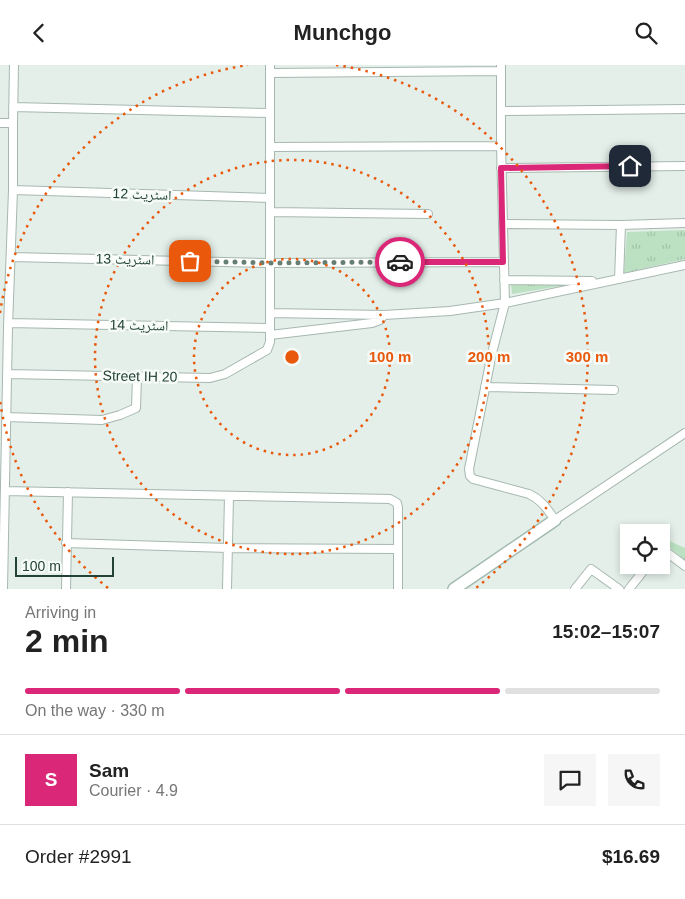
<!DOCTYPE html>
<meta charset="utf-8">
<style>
:root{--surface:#fff;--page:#f6f6f6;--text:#222;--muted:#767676;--line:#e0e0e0;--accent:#db2777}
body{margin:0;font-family:Helvetica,"Noto Naskh Arabic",sans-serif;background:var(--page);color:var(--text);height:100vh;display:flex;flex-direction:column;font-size:19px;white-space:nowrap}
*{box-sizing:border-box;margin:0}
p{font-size:16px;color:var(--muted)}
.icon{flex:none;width:28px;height:28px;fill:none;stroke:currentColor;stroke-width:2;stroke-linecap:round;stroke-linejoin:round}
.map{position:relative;height:524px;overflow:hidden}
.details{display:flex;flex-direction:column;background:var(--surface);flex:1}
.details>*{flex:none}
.controls{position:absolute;left:620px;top:459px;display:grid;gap:10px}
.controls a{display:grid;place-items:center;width:50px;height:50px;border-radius:0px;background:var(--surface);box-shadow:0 2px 8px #0003;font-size:25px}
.scale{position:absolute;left:15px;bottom:12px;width:99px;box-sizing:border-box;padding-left:5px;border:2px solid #224235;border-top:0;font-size:14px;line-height:18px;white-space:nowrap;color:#224235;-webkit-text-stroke:4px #f6fbf7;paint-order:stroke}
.pin{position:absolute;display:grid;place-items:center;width:42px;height:42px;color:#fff;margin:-21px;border-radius:10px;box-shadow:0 2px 8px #0006}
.courier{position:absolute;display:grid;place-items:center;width:50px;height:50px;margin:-25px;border:4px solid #db2777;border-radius:50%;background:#fff;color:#222;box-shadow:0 1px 6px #0007}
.summary em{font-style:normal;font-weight:600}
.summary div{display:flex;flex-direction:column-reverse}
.summary{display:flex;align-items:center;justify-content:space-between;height:85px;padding:0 25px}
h1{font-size:32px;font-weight:600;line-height:38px}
.bar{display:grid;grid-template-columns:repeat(4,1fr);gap:8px 5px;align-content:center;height:60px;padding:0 25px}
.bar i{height:6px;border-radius:4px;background:var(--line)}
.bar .active{background:var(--accent)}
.bar p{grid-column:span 4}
.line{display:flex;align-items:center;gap:12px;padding:0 25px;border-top:1px solid var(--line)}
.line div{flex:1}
.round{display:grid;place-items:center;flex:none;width:52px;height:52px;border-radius:0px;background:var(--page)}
header{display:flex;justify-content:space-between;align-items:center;height:65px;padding:0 25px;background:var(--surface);font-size:22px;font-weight:600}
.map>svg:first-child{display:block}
</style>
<header><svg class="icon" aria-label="back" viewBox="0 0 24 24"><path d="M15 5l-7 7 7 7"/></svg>Munchgo<svg class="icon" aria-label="search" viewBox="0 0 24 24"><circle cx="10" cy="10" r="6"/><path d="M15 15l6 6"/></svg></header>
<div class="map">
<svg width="685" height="524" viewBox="0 0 685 524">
<defs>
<pattern id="park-tufts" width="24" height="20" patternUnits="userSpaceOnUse" patternTransform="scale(1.25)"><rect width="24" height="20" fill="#bce1c2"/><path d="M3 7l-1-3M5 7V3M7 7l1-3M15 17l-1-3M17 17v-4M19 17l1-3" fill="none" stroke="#a1c2a7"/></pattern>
</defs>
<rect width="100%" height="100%" fill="#e4efe9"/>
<!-- park -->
<path fill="url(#park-tufts)" d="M 685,165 L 685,194 L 624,208 L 627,167 Z
M 511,218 L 579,218 L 512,229 Z
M 663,473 L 685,483 L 685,495 L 662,476 Z"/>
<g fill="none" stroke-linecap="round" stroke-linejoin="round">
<!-- street casing -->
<g stroke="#a6b8af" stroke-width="10">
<path id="street" d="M 501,0 L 501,81 L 505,238 L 492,288 L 469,404 L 470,411 L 473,414 L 529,429 C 542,435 547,444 555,455 L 685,368
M 270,8 L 501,6
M 13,42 L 270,48
M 501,46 L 685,44
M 0,58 L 13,58
M 270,82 L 501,81
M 501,103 L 685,101
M 13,125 L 270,133
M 270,147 L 428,149
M 503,159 L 621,160 L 685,158
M 11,192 L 270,198 L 503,197
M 619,214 L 621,160
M 504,215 L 592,216
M 270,248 L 384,250 L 450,246 L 505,238 L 685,200
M 8,258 L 270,263
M 270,270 L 372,258 L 380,255 L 384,250
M 7,309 L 210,313 L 225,309 L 267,285 L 270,277 L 270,0
M 485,322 L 614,325
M 6,352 L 102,355 L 120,350 L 136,343 L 137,311
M 5,426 L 390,434 L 397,438 L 398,443 L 398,524
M 66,478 L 228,483 L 398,484
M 661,483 L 685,501
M 3,524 L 8,262 L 13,125 L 13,58 L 14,0
M 66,524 L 68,427
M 227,524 L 229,431
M 575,524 L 591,504 L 619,524
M 629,524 L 648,500"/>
</g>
<!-- secondary casing -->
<g stroke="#a2bbaf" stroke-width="14">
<path id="secondary" d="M 454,524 L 555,455"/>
</g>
<!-- street -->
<use href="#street" stroke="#fff" stroke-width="8"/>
<!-- secondary -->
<use href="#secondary" stroke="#fff" stroke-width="11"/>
</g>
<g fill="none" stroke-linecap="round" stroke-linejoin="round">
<!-- done -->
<path stroke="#667f74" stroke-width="5" stroke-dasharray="0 9" d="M 190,196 L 270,198 L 400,197"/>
<!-- route -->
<path stroke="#db2777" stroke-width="6" d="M 400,197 L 503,197 L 501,103 L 630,101"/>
</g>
<!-- distance rings -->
<g fill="none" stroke="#e8590c" stroke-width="2.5" stroke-dasharray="2.5 5">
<circle cx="292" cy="292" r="98"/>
<circle cx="292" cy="292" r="197"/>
<path d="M108 523A295 295 0 0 1 0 336M0 248A295 295 0 0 1 248 0M336 0A295 295 0 0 1 476 523"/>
</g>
<g text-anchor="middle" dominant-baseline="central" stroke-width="5" stroke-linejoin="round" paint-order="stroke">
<!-- street labels -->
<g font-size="14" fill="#224235" stroke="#f6fbf7">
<text transform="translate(142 129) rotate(2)">اسٹریٹ 12</text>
<text transform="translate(125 194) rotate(1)">اسٹریٹ 13</text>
<text transform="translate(139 260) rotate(1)">اسٹریٹ 14</text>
<text transform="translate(140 311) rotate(1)">Street IH 20</text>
</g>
</g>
<circle cx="292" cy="292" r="8" fill="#e8590c" stroke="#f6fbf7" stroke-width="2.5"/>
<g font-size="15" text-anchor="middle" font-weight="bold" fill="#e8590c" stroke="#f6fbf7" stroke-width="5" stroke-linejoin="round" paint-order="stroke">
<text x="390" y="297">100 m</text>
<text x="489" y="297">200 m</text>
<text x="587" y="297">300 m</text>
</g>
</svg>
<div class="controls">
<a><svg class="icon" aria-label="locate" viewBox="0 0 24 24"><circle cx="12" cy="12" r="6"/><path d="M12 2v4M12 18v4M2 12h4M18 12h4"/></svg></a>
</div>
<div class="scale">100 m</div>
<div class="pin" style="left:190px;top:196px;background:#ea580c"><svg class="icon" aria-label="bag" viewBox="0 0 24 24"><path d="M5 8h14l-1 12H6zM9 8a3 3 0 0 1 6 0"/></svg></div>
<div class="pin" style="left:630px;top:101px;background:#1f2937"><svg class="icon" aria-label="home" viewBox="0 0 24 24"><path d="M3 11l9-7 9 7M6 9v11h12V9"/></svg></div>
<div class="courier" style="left:400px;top:197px"><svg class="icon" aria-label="car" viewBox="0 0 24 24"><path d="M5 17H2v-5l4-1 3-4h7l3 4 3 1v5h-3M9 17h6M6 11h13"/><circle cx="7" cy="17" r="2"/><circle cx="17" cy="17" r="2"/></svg></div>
</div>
<section class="details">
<div class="summary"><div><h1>2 min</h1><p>Arriving in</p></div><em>15:02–15:07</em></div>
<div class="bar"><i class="active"></i><i class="active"></i><i class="active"></i><i></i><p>On the way · 330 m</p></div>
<div class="line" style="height:90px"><b class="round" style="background:var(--accent);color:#fff">S</b><div><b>Sam</b><p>Courier · 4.9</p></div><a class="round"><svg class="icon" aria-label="chat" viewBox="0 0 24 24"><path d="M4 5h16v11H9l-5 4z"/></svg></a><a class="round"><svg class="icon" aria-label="phone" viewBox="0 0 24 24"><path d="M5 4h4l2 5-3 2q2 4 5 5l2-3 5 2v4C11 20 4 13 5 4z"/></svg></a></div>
<div class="line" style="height:65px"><div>Order #2991</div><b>$16.69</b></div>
</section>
